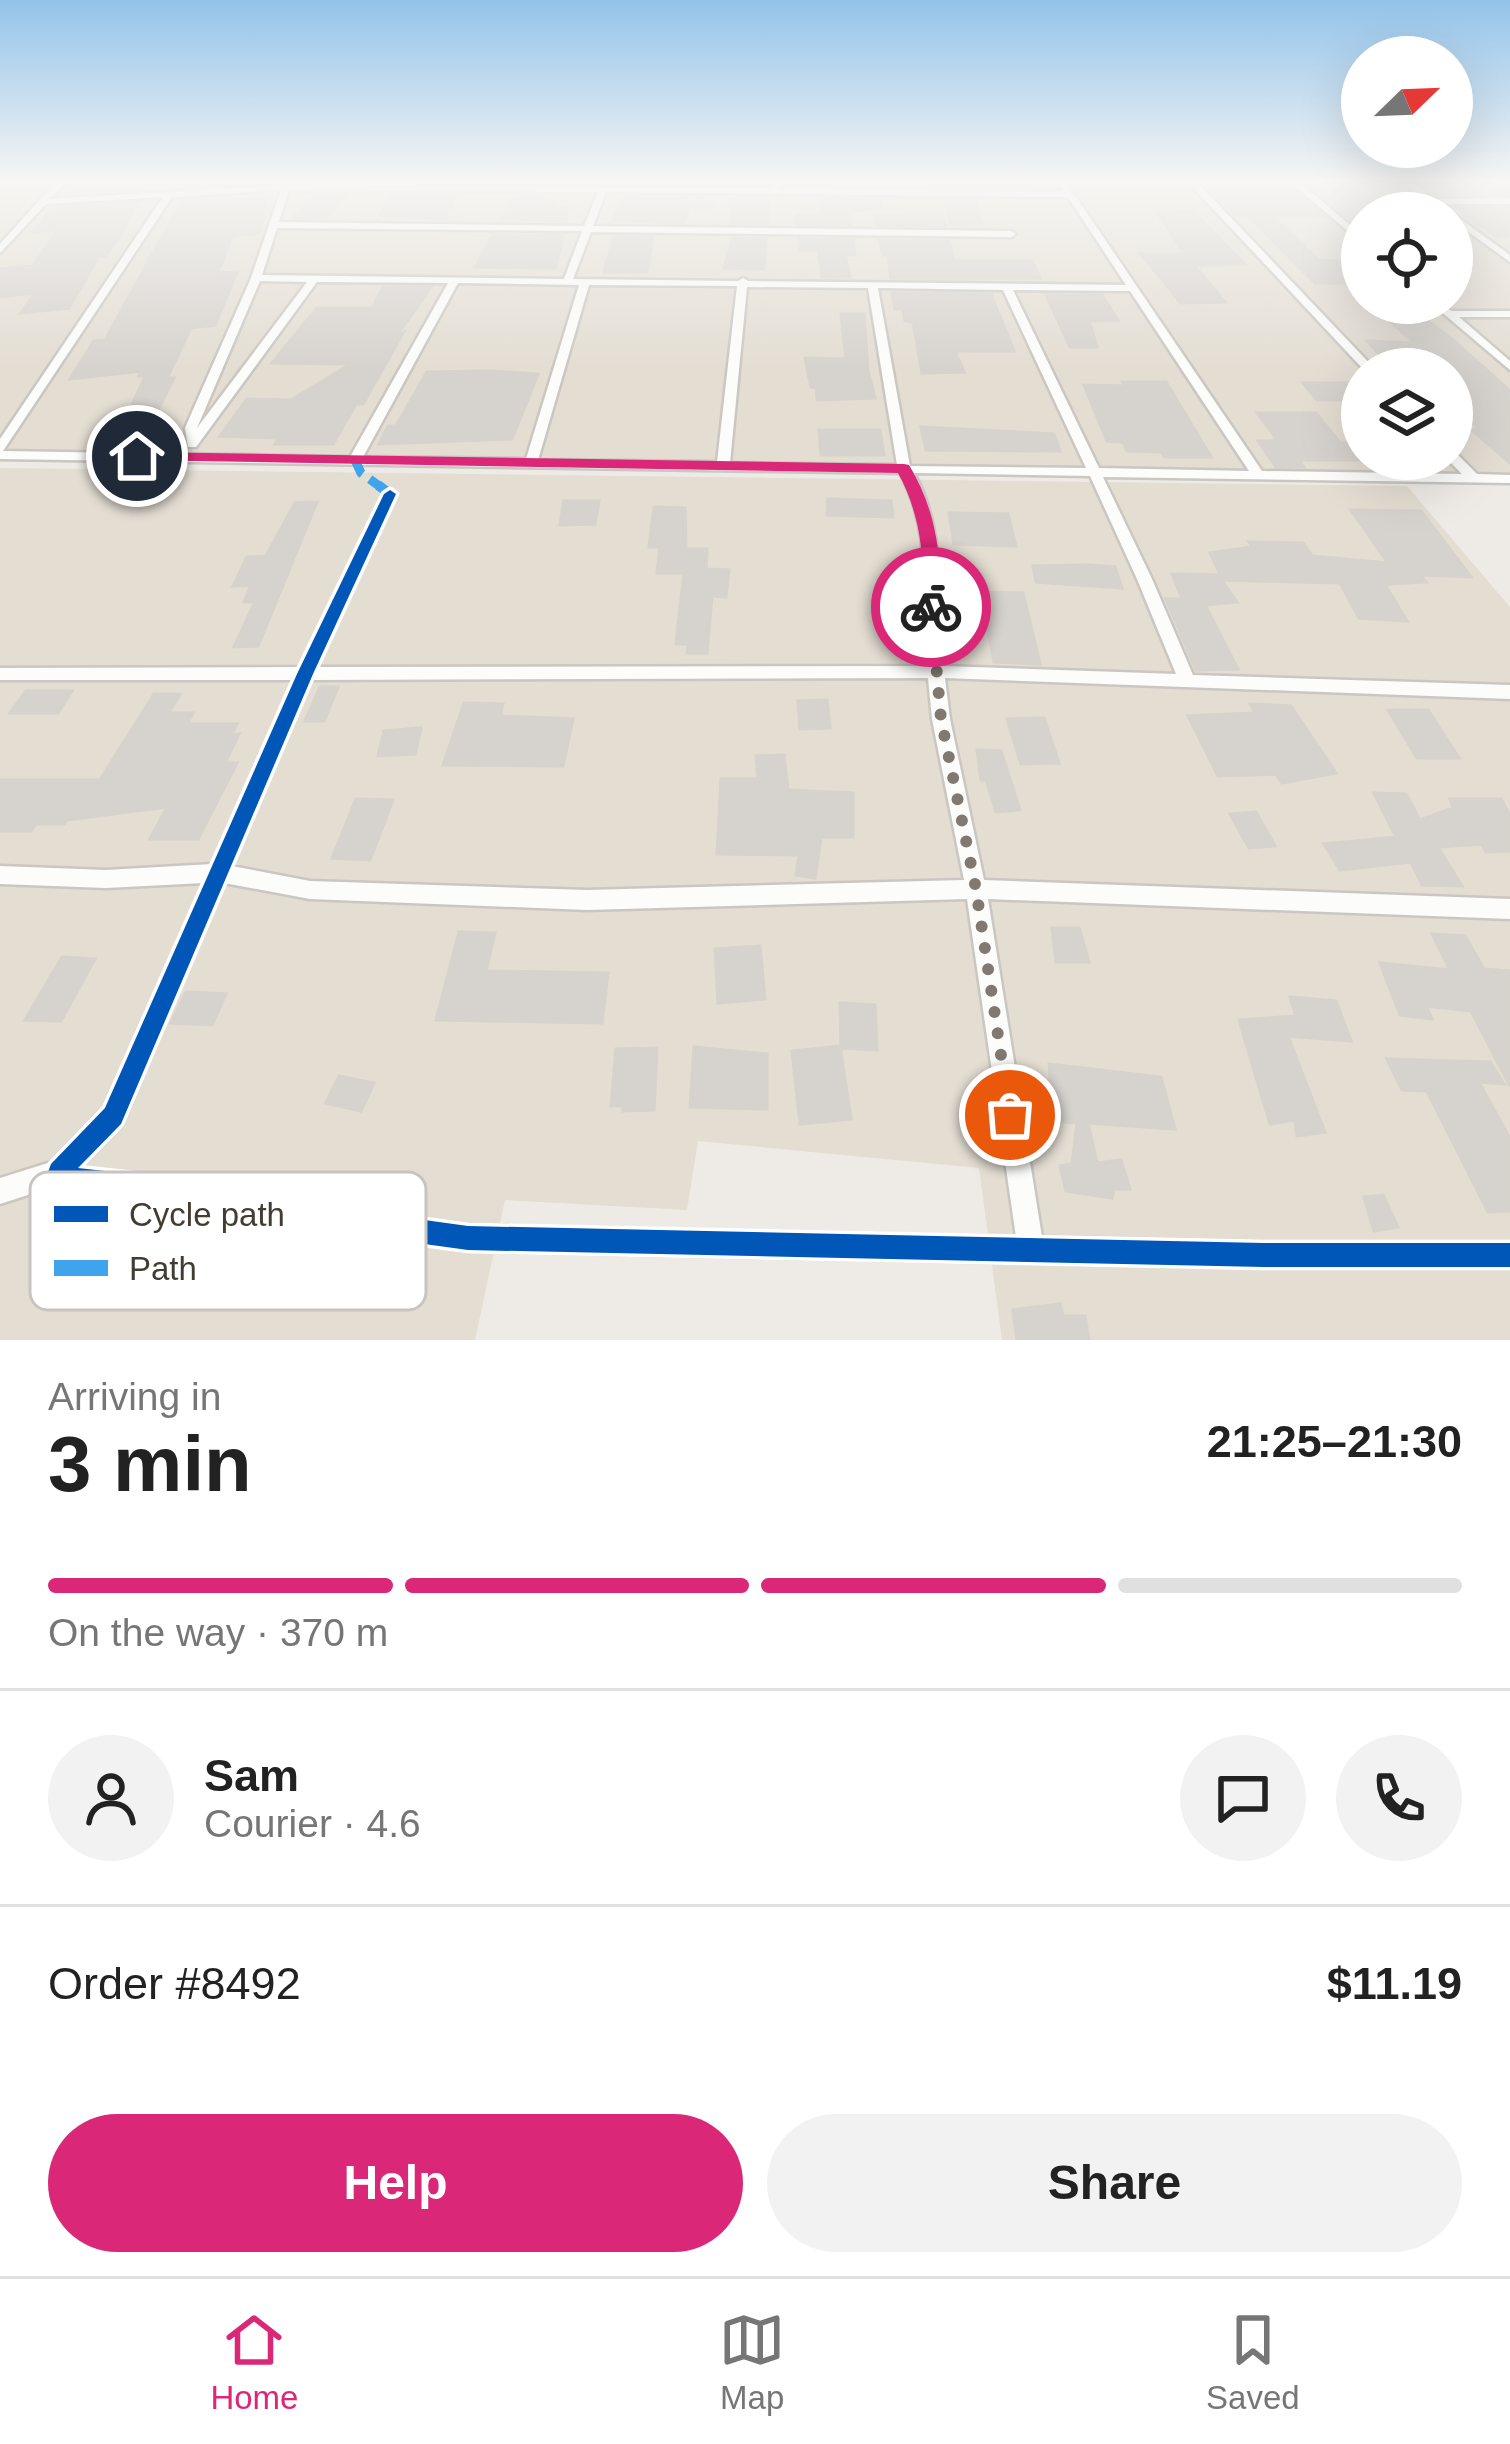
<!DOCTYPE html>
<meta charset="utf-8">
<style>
:root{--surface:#fff;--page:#f2f2f2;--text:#222;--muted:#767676;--line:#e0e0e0;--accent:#db2777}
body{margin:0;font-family:Helvetica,sans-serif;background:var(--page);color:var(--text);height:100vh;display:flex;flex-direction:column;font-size:45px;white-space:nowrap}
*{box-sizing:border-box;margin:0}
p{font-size:39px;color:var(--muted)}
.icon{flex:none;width:66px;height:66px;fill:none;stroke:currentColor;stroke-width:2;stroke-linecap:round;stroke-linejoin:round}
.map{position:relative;height:1340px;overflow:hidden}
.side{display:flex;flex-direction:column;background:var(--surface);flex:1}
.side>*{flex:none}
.needle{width:78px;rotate:67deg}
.buttons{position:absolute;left:1341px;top:36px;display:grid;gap:24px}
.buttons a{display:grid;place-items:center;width:132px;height:132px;border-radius:50%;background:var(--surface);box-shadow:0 12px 48px #0002;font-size:60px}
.pin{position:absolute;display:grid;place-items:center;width:102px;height:102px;color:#fff;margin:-51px;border:6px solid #fff;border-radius:50%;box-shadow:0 3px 12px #0007}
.courier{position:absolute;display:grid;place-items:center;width:120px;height:120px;margin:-60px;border:9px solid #db2777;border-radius:50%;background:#fff;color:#222;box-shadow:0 3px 15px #0007}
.overview em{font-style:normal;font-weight:700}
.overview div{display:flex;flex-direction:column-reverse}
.overview{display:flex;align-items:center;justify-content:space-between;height:204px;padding:0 48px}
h1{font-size:78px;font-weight:700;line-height:90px}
.bar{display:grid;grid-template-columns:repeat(4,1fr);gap:18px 12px;align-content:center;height:144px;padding:0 48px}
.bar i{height:15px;border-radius:9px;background:var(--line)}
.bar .active{background:var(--accent)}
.bar p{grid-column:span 4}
.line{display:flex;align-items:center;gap:30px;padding:0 48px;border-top:3px solid var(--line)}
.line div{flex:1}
.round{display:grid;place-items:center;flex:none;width:126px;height:126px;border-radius:63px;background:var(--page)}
.action{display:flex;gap:24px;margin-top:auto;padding:24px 48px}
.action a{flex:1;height:138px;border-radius:72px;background:var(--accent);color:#fff;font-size:48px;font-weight:700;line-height:138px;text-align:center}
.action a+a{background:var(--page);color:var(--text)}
.tab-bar{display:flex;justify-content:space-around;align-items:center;height:168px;border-top:3px solid var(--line);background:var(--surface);font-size:33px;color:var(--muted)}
.tab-bar a{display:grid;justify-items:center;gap:6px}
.tab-bar .active{color:var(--accent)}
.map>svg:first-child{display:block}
</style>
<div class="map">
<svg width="1510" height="1340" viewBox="0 0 1510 1340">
<rect width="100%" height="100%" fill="#eeebe6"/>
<!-- residential -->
<path fill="#e3ddd2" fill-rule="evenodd" d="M 0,182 L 1510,182 L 1510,474 L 0,452 ZM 1362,213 L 1452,213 L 1452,303 L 1362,303 ZM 1362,369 L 1452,369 L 1452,459 L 1362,459 Z
M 0,468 L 1407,486 L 1510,607 L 1510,1340 L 1002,1340 L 979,1168 L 698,1141 L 687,1210 L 505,1200 L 475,1340 L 0,1340 Z"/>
<!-- building -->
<path fill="#d6d2cd" stroke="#d6d2cc" stroke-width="3" d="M 1349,182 L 1385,213 L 1362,213 L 1362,228 L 1307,183 Z
M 1419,182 L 1510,183 L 1510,194 L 1435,194 Z
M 1206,183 L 1286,183 L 1323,216 L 1272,216 L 1319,260 L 1355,262 L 1362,267 L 1362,283 L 1315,283 L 1248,216 L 1236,216 Z
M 316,195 L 347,195 L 326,218 L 292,218 Z
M 391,195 L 456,196 L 445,220 L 380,216 Z
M 516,196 L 543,196 L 556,207 L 569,207 L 566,221 L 501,220 Z
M 623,197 L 713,198 L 711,207 L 689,207 L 684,223 L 613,220 Z
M 267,198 L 259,233 L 232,236 L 218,273 L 237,272 L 215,325 L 191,328 L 167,378 L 174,378 L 146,433 L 117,436 L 146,375 L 139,376 L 141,371 L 70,379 L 94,341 L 105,340 L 182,201 Z
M 729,198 L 768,198 L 767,224 L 732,223 Z
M 821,199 L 881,199 L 881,207 L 849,213 L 851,225 L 797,224 L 796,215 L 822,215 Z
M 944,201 L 975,201 L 983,224 L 951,224 Z
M 136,203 L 120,237 L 105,256 L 99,256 L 69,308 L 21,313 L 35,293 L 0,297 L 0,269 L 33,266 L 58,229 L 33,232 L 53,208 Z
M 1456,208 L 1510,208 L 1510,236 L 1496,236 Z
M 1193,212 L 1245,264 L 1194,265 L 1225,302 L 1181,303 L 1141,254 L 1184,254 L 1189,260 L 1157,213 Z
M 903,214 L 943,214 L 946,226 L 876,225 L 873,215 Z
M 493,235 L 563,235 L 555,268 L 475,267 Z
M 614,237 L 653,237 L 647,272 L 604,272 Z
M 733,238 L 766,239 L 764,269 L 724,268 Z
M 799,239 L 853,240 L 855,255 L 845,255 L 850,277 L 822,277 L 818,250 L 800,250 Z
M 879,240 L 949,241 L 954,261 L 1032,261 L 1040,278 L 891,278 L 888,255 L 883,255 Z
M 383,287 L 431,287 L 396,337 L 403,333 L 363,404 L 356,404 L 333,444 L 275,444 L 279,438 L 220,436 L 247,399 L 291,400 L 351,364 L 272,363 L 317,308 L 372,308 Z
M 892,293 L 991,294 L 1014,351 L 955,351 L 964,372 L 922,373 L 913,322 L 905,321 L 903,309 L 895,309 Z
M 1046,295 L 1102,295 L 1118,320 L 1089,321 L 1097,347 L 1070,347 Z
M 841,314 L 864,314 L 868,371 L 875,398 L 817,400 L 816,387 L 811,387 L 805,358 L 846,359 Z
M 1420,322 L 1429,322 L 1452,339 L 1510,391 L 1510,463 L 1472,430 L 1479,429 L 1452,404 L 1452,369 L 1393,369 L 1367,341 L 1414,343 L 1392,323 Z
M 427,372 L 490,371 L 538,374 L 512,439 L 379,444 L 388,426 L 396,426 Z
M 1123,382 L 1166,382 L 1211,457 L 1165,457 L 1162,452 L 1127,451 L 1123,442 L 1107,441 L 1084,385 L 1125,386 Z
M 1303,383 L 1362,383 L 1362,400 L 1317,400 Z
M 1257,413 L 1316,413 L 1340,443 L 1362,443 L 1362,460 L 1299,460 L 1304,467 L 1276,467 L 1258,441 L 1278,441 Z
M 921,427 L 1054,434 L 1060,451 L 926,450 Z
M 819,430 L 880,430 L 884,455 L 821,455 Z
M 828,499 L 891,501 L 893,517 L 827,515 Z
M 564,501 L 599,501 L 595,524 L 560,525 Z
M 317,502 L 258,646 L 234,647 L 255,602 L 244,602 L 251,585 L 233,586 L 247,557 L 266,556 L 295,503 Z
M 654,507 L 685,508 L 686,549 L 707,549 L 706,569 L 729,570 L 726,597 L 712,596 L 707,653 L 687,653 L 688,644 L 676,644 L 684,573 L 657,573 L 660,547 L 649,547 Z
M 1351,510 L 1421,511 L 1471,577 L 1420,575 L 1426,582 L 1390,584 L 1386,586 L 1407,621 L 1359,618 L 1340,583 L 1223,580 L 1210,553 L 1252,547 L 1249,542 L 1303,543 L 1312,556 L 1388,563 Z
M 949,513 L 1008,514 L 1016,546 L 954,544 Z
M 1090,565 L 1115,567 L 1122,588 L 1036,582 L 1033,566 Z
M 1172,574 L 1218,575 L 1237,602 L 1205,605 L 1238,669 L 1196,670 L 1166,599 L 1182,599 Z
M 980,592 L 1023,593 L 1040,664 L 994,662 Z
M 320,687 L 338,687 L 324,721 L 305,721 Z
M 26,691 L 72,691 L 58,713 L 10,713 Z
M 154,694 L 180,694 L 169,713 L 193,713 L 187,724 L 237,724 L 231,735 L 239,734 L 225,763 L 237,763 L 198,839 L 150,839 L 167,807 L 67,820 L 64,824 L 36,824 L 31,831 L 0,831 L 0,780 L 100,780 Z
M 827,700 L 830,728 L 800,729 L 798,701 Z
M 464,703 L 503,704 L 500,716 L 573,719 L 563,766 L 443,765 Z
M 1250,704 L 1291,706 L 1336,773 L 1282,783 L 1276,774 L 1218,776 L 1188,716 L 1255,713 Z
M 1388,710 L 1428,710 L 1459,758 L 1417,758 Z
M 1044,718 L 1059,763 L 1021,764 L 1007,719 Z
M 421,728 L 415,754 L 378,756 L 384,731 Z
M 977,750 L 1001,751 L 1020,810 L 996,812 L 986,780 L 981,780 Z
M 784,755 L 788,790 L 853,793 L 853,837 L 821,837 L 815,878 L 796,875 L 799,855 L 717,854 L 721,779 L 758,779 L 756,756 Z
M 1374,793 L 1406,794 L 1420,820 L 1453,808 L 1450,799 L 1501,799 L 1510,815 L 1510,851 L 1486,852 L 1482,844 L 1438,847 L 1462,886 L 1422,885 L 1411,862 L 1340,870 L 1324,844 L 1396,837 Z
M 356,799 L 393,800 L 370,860 L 332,858 Z
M 1256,812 L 1275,846 L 1249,848 L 1230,814 Z
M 1052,928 L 1079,928 L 1089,962 L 1056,962 Z
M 459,932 L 495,933 L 486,971 L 608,973 L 602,1023 L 436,1020 Z
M 1432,934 L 1465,936 L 1484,969 L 1510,971 L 1510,1086 L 1471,1011 L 1426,1006 L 1432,1019 L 1400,1015 L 1380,963 L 1450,970 Z
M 760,946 L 765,999 L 718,1003 L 715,949 Z
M 62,957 L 95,959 L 61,1021 L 25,1020 Z
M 186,992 L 226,994 L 212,1025 L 171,1023 Z
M 1290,997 L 1336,1001 L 1351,1041 L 1288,1036 L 1325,1132 L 1297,1136 L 1295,1120 L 1270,1124 L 1239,1020 L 1296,1016 Z
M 840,1003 L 875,1005 L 877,1050 L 841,1048 Z
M 840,1046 L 851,1119 L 800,1124 L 792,1051 Z
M 694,1047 L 767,1054 L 767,1109 L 690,1107 Z
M 657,1048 L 654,1110 L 623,1111 L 623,1106 L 611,1106 L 616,1049 Z
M 1387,1059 L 1490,1062 L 1504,1084 L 1479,1082 L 1510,1139 L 1510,1211 L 1488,1212 L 1427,1091 L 1402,1090 Z
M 1049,1064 L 1161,1077 L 1175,1129 L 1088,1123 L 1097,1163 L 1121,1160 L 1130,1189 L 1114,1189 L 1112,1198 L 1066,1191 L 1060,1166 L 1072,1164 L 1077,1123 L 1053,1121 Z
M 339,1076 L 374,1083 L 361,1111 L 326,1103 Z
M 1383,1195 L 1398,1227 L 1374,1231 L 1364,1197 Z
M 1060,1304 L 1063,1316 L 1085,1316 L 1089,1340 L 1017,1340 L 1013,1310 Z"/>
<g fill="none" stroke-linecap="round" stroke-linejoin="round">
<!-- minor casing -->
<g stroke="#cac7c2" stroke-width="5">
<path id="minor" d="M 56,182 L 65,182 L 50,199 L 286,185 L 771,188 L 772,182 L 780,182 L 779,189 L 1064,191 L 1058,182 L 1066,182 L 1262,471 L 1462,474 L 1447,459 L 1452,459 L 1452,453 L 1457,454 L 1477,474 L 1510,475 L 1510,483 L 1103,477 L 1152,579 L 1193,675 L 1510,685 L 1510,699 L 945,678 L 950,719 L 984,880 L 1510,899 L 1510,919 L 988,899 L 1042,1237 L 1264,1242 L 1510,1242 L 1510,1268 L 1264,1268 L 468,1251 L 388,1240 L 331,1221 L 82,1194 L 59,1185 L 0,1204 L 0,1178 L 51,1162 L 104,1107 L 204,883 L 106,888 L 0,884 L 0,866 L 106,870 L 212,864 L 294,680 L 0,680 L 0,668 L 300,667 L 383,494 L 390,490 L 397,494 L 317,667 L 926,666 C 919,597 935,538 900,473 L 0,459 L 0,439 L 163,197 L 46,204 L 0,253 L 0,244 ZM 281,190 L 251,278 L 185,428 L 188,447 L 196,447 L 317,282 L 448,283 L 350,457 L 3,451 L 172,197 ZM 289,190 L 598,192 L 584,226 L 279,222 ZM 606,192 L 1068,197 L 1126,285 L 748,281 L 743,278 L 738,281 L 573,279 L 591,232 L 1011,237 L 1016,234 L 1011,231 L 593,226 ZM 277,228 L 582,231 L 564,279 L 262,275 ZM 260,281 L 307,282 L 197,428 ZM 458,283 L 579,285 L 526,459 L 363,457 ZM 589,285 L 737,286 L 717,462 L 538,460 ZM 747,287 L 868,288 L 897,465 L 730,463 ZM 878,288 L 1003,290 L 1086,468 L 910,466 ZM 1013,290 L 1130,291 L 1249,471 L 1099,468 ZM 914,473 L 1090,476 L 1137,579 L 1176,674 L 943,666 C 934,597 949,538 914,473 ZM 928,678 L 932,719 L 964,880 L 587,890 L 310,881 L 232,866 L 311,680 ZM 224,883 L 310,899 L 587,910 L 967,899 L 1016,1237 L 468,1225 L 388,1214 L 331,1195 L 80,1168 L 122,1125 Z
M 1188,182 L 1197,182 L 1375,369 L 1363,369 Z
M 1290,182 L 1299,182 L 1362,235 L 1362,243 Z
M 1401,182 L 1411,182 L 1434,199 L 1510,198 L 1510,204 L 1441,204 L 1438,209 Z
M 1452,213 L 1510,255 L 1510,262 L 1452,220 Z
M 1431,303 L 1442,303 L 1451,311 L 1510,311 L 1510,317 L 1459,317 L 1510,361 L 1510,370 Z"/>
</g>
<!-- minor -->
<use href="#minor" fill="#fcfcfb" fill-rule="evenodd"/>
<!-- quiet-far1 -->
<path stroke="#3fa4eb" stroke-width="9" stroke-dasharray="16 9" stroke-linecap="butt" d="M 355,460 L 361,473 L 382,488"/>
<!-- quiet -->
<path stroke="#3fa4eb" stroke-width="10" stroke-dasharray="22 10" stroke-linecap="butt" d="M 378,485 L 390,494"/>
<!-- cycleway casing -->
<g stroke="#fff" stroke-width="7">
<path id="cycleway" d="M 390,490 L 396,494 L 313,674 L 121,1124 L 78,1168 L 331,1196 L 388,1215 L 468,1226 L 1264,1243 L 1510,1243 L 1510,1267 L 1264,1267 L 468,1250 L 388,1239 L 331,1220 L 82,1192 L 51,1180 L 48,1172 L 51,1164 L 105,1108 L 297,674 L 384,494 Z"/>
</g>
<!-- cycleway -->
<use href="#cycleway" fill="#0057b8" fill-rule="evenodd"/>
</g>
<!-- sky -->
<linearGradient id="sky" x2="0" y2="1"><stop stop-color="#93c3ea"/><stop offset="0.49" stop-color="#f7f6f4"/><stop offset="1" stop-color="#f7f6f4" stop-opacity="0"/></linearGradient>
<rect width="1510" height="370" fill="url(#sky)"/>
<!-- route -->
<path fill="#db2777" d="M 137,452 L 904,464 L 909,465 C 936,509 942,556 940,607 L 931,614 L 922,607 C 925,560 921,515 898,473 L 131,460 L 129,456 Z"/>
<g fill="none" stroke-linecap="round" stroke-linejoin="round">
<!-- done -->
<path stroke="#7f7971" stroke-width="12" stroke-dasharray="0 21.6" d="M 931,607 L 941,719 L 976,889 L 1010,1115"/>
</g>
<!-- legend -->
<rect x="30" y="1172" width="396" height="138" rx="18" fill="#fff" stroke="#c7c4c2" stroke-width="3"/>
<rect x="54" y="1206" width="54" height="16" fill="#0057b8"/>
<rect x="54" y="1260" width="54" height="16" fill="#3fa4eb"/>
<g font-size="33" fill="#433c32">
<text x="129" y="1226">Cycle path</text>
<text x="129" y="1280">Path</text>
</g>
</svg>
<div class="buttons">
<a><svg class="needle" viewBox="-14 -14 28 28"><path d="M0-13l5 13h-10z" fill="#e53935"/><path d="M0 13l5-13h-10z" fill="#767676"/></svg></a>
<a><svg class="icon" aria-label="locate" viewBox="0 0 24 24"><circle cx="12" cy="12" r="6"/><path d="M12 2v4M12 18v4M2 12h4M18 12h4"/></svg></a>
<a><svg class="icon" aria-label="layers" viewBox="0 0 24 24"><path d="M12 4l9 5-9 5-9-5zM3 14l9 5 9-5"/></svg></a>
</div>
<div class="pin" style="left:1010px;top:1115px;background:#ea580c"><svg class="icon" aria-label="bag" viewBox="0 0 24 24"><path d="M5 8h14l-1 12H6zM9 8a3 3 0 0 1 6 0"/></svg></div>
<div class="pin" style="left:137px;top:456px;background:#1f2937"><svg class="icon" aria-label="home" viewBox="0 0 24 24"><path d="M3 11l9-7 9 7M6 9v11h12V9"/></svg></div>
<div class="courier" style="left:931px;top:607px"><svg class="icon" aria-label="bike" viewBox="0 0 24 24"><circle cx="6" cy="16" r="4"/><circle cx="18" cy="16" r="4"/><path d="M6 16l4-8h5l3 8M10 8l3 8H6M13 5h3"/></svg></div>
</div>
<section class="side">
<div class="overview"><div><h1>3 min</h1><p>Arriving in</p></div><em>21:25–21:30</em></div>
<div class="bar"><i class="active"></i><i class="active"></i><i class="active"></i><i></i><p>On the way · 370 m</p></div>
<div class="line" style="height:216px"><a class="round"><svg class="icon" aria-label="person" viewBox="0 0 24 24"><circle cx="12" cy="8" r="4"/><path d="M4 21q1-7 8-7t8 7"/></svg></a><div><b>Sam</b><p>Courier · 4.6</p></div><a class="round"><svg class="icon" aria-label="chat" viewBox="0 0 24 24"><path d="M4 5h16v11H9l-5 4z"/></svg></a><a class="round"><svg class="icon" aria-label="phone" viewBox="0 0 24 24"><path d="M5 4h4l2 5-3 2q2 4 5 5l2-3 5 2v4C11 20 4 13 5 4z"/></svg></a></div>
<div class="line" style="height:156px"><div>Order #8492</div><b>$11.19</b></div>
<div class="action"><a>Help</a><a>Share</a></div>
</section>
<nav class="tab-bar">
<a class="active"><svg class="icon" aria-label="home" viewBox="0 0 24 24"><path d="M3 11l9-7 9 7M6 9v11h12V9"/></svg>Home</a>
<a><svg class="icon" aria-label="map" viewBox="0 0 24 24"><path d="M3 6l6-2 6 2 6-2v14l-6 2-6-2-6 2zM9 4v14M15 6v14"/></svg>Map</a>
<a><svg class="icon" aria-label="saved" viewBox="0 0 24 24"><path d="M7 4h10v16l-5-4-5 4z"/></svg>Saved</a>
</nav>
